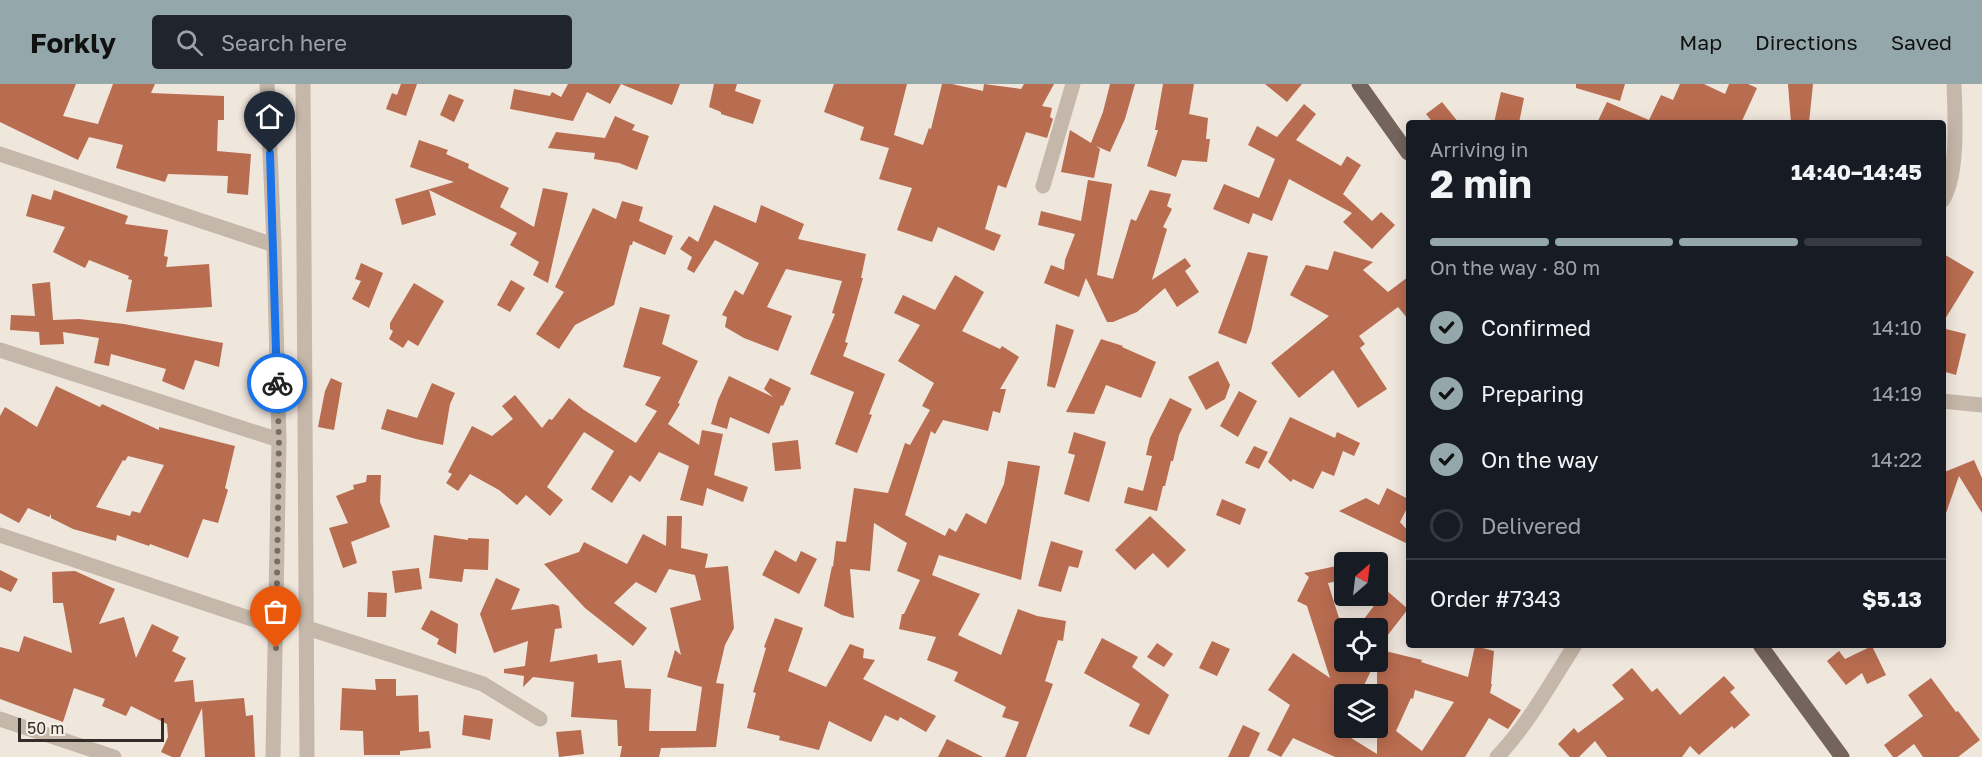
<!DOCTYPE html>
<meta charset="utf-8">
<style>
:root{--surface:#171b24;--page:#20242c;--text:#f1f3f6;--muted:#9ea1a6;--line:#363941;--accent:#94a8ab}
body{margin:0;font-family:"Golos Text",sans-serif;background:var(--page);color:var(--text);height:100vh;display:flex;flex-direction:column;font-size:22px;white-space:nowrap}
*{box-sizing:border-box;margin:0}
p{font-size:20px;color:var(--muted)}
.icon{flex:none;width:33px;height:33px;fill:none;stroke:currentColor;stroke-width:2;stroke-linecap:round;stroke-linejoin:round}
.map{position:relative;flex:1;overflow:hidden}
.panel{position:absolute;left:1406px;top:36px;width:540px;height:528px;display:flex;flex-direction:column;background:var(--surface);border-radius:6px;box-shadow:0 3px 15px #0003}
.panel>*{flex:none}
.needle{width:39px;rotate:28deg}
.buttons{position:absolute;left:1334px;top:468px;display:grid;gap:12px}
.buttons a{display:grid;place-items:center;width:54px;height:54px;border-radius:6px;background:var(--surface);box-shadow:0 3px 15px #0003;font-size:30px}
.scale{position:absolute;left:18px;bottom:15px;width:146px;box-sizing:border-box;padding-left:6px;border:3px solid #332c28;border-top:0;font-size:16px;line-height:21px;white-space:nowrap;color:#332c28;-webkit-text-stroke:4px #f7f0e7;paint-order:stroke}
.pin{position:absolute;display:grid;place-items:center;width:51px;height:51px;color:#fff;margin:-62px -26px;border-radius:50% 50% 50% 0;rotate:-45deg;box-shadow:0 0 6px #0007}
.pin .icon{rotate:45deg}
.courier{position:absolute;display:grid;place-items:center;width:60px;height:60px;margin:-30px;border:4px solid #1a73e8;border-radius:50%;background:#fff;color:#222;box-shadow:0 2px 8px #0007}
.headline em{font-style:normal;font-weight:700}
.headline div{display:flex;flex-direction:column-reverse}
.headline{display:flex;align-items:center;justify-content:space-between;height:102px;padding:0 24px}
h1{font-size:39px;font-weight:700;line-height:45px}
.bar{display:grid;grid-template-columns:repeat(4,1fr);gap:9px 6px;align-content:center;height:72px;padding:0 24px}
.bar i{height:8px;border-radius:4px;background:var(--line)}
.bar .selected{background:var(--accent)}
.bar p{grid-column:span 4}
.line{display:flex;align-items:center;gap:15px;padding:0 24px;border-top:2px solid var(--line)}
.line div{flex:1}
ol{padding:0 24px;list-style:none}
li{display:flex;align-items:center;gap:18px;height:66px}
li p{margin-inline-start:auto}
li .icon{padding:6px;border-radius:50%;background:var(--accent);color:#111;stroke-width:4}
li:last-child{color:var(--muted)}
li i{width:33px;height:33px;border:3px solid var(--line);border-radius:50%}
header{display:flex;align-items:center;gap:36px;box-sizing:border-box;height:84px;padding:0 30px;background:var(--accent);color:#111}
header strong{font-size:28px}
nav{display:flex;gap:33px;margin-inline-start:auto;font-size:21px}
.search{width:420px;height:54px;background:var(--page);display:flex;align-items:center;gap:15px;box-sizing:border-box;padding:0 21px;border-radius:6px;color:var(--muted);font-size:22px}
.map>svg:first-child{display:block}
</style>
<header>
<strong>Forkly</strong>
<div class="search"><svg class="icon" aria-label="search" viewBox="0 0 24 24"><circle cx="10" cy="10" r="6"/><path d="M15 15l6 6"/></svg>Search here</div>
<nav><a>Map</a><a>Directions</a><a>Saved</a></nav>
</header>
<div class="map">
<svg width="1982" height="673" viewBox="0 0 1982 673">
<rect width="100%" height="100%" fill="#efe6dc"/>
<!-- building -->
<path fill="#b86c50" fill-rule="evenodd" d="M 0,0 L 76,0 L 63,32 L 98,40 L 113,0 L 155,0 L 151,9 L 224,12 L 224,36 L 218,36 L 217,67 L 251,70 L 248,111 L 227,109 L 228,92 L 168,90 L 165,98 L 116,84 L 123,61 L 89,53 L 78,76 L 0,38 Z
M 401,0 L 417,0 L 406,32 L 386,25 L 392,9 L 397,11 Z
M 568,0 L 621,0 L 610,20 L 587,8 L 573,37 L 510,25 L 514,5 L 550,12 L 552,8 L 561,13 Z
M 621,0 L 680,0 L 672,21 Z
M 714,0 L 737,0 L 735,7 L 761,16 L 753,40 L 721,30 L 721,28 L 709,23 Z
M 834,0 L 907,0 L 894,51 L 923,61 L 929,44 L 931,45 L 942,0 L 952,0 L 983,7 L 984,0 L 1021,5 L 1024,0 L 1054,0 L 1042,22 L 1052,24 L 1050,33 L 1053,35 L 1047,54 L 1026,48 L 1006,104 L 998,101 L 985,145 L 1001,151 L 994,167 L 938,143 L 932,158 L 897,146 L 912,104 L 879,95 L 889,64 L 860,56 L 864,43 L 824,28 Z
M 1110,0 L 1135,0 L 1125,35 L 1110,68 L 1096,62 L 1100,65 L 1094,94 L 1061,88 L 1070,46 L 1091,59 L 1103,28 Z
M 1163,0 L 1194,0 L 1189,30 L 1208,34 L 1206,55 L 1210,55 L 1207,78 L 1182,76 L 1176,93 L 1147,82 L 1158,46 L 1155,46 Z
M 1265,0 L 1302,0 L 1287,18 Z
M 1576,0 L 1625,0 L 1620,17 L 1576,4 Z
M 1680,0 L 1704,0 L 1725,10 L 1729,0 L 1748,0 L 1757,4 L 1741,39 L 1597,39 L 1607,18 L 1649,36 L 1661,11 L 1673,16 Z
M 1788,0 L 1813,0 L 1809,39 L 1791,39 Z
M 1501,8 L 1524,14 L 1519,39 L 1494,39 Z
M 449,10 L 464,16 L 454,38 L 440,31 Z
M 1442,18 L 1459,39 L 1433,39 L 1426,30 Z
M 1304,20 L 1316,30 L 1296,56 L 1341,82 L 1347,72 L 1361,81 L 1343,110 L 1372,137 L 1381,128 L 1395,141 L 1372,165 L 1343,138 L 1352,129 L 1289,95 L 1272,137 L 1253,129 L 1249,140 L 1213,125 L 1224,100 L 1259,114 L 1275,75 L 1248,61 L 1257,42 L 1277,53 Z
M 615,32 L 635,41 L 632,46 L 649,52 L 637,86 L 619,79 L 594,75 L 595,69 L 548,64 L 556,48 L 605,54 Z
M 419,56 L 448,66 L 446,70 L 469,80 L 468,84 L 509,104 L 500,123 L 534,143 L 543,104 L 568,109 L 548,199 L 533,191 L 539,178 L 510,161 L 517,149 L 429,106 L 436,131 L 402,141 L 395,115 L 454,98 L 410,83 Z
M 1088,96 L 1112,100 L 1097,191 L 1113,195 L 1131,135 L 1136,137 L 1150,106 L 1171,110 L 1167,122 L 1172,125 L 1163,143 L 1167,145 L 1152,196 L 1185,174 L 1191,182 L 1185,187 L 1199,208 L 1177,223 L 1165,204 L 1137,228 L 1113,238 L 1107,238 L 1086,194 L 1079,213 L 1044,199 L 1051,181 L 1064,186 L 1065,176 L 1075,150 L 1038,141 L 1041,127 L 1081,137 Z
M 54,106 L 128,132 L 125,140 L 168,146 L 164,172 L 168,173 L 166,183 L 209,180 L 212,223 L 126,228 L 132,196 L 128,195 L 129,192 L 89,176 L 85,184 L 53,168 L 65,143 L 26,132 L 32,110 L 51,116 Z
M 622,117 L 643,123 L 639,137 L 673,152 L 665,171 L 633,157 L 632,161 L 630,161 L 614,221 L 575,241 L 559,265 L 536,250 L 564,208 L 555,203 L 593,124 L 616,135 Z
M 714,121 L 756,139 L 761,121 L 804,140 L 798,155 L 866,170 L 861,194 L 863,194 L 845,258 L 848,259 L 843,272 L 885,290 L 869,330 L 872,331 L 857,369 L 835,360 L 854,308 L 810,290 L 835,230 L 832,229 L 842,197 L 786,185 L 767,223 L 792,232 L 778,267 L 744,254 L 725,243 L 727,233 L 722,231 L 735,206 L 743,211 L 759,179 L 715,156 L 694,189 L 687,185 L 692,173 L 680,165 L 689,152 L 698,158 Z
M 1334,167 L 1373,178 L 1363,186 L 1388,208 L 1408,193 L 1408,235 L 1398,223 L 1359,252 L 1365,260 L 1360,264 L 1387,305 L 1358,324 L 1333,286 L 1299,314 L 1271,279 L 1329,232 L 1290,211 L 1306,181 L 1328,186 Z
M 1248,168 L 1268,172 L 1251,247 L 1246,260 L 1218,249 Z
M 1942,169 L 1974,188 L 1942,240 Z
M 361,179 L 383,189 L 369,224 L 352,215 L 361,197 L 355,195 Z
M 955,191 L 984,208 L 962,247 L 1000,265 L 1002,262 L 1019,273 L 1000,305 L 1006,305 L 1000,329 L 993,327 L 988,347 L 943,336 L 935,350 L 931,347 L 905,431 L 945,452 L 949,444 L 956,448 L 966,429 L 986,440 L 1004,400 L 1008,377 L 1040,382 L 1021,496 L 939,471 L 932,491 L 980,510 L 958,551 L 1001,571 L 1018,525 L 1037,532 L 1066,537 L 1063,557 L 1058,556 L 1045,597 L 1053,600 L 1026,673 L 1005,673 L 1019,638 L 1002,633 L 1006,623 L 954,597 L 958,588 L 927,576 L 936,553 L 899,545 L 902,530 L 904,530 L 920,496 L 897,487 L 907,459 L 874,439 L 870,487 L 850,485 L 854,534 L 842,531 L 824,522 L 832,482 L 833,483 L 836,457 L 846,458 L 854,404 L 888,409 L 905,359 L 910,361 L 930,326 L 922,322 L 934,299 L 898,277 L 920,241 L 894,229 L 903,211 L 935,226 Z
M 511,196 L 525,204 L 510,228 L 497,221 Z
M 50,198 L 53,236 L 79,235 L 124,240 L 223,259 L 219,283 L 195,276 L 184,306 L 162,297 L 166,285 L 111,270 L 109,282 L 94,279 L 99,254 L 63,248 L 64,260 L 40,261 L 39,248 L 10,246 L 11,231 L 35,232 L 32,200 Z
M 414,199 L 444,217 L 418,262 L 408,256 L 403,264 L 389,255 L 393,247 L 390,245 L 390,239 Z
M 640,223 L 670,231 L 662,260 L 698,277 L 678,319 L 680,320 L 668,340 L 699,361 L 702,346 L 723,350 L 714,391 L 748,403 L 743,418 L 707,404 L 703,422 L 680,416 L 689,382 L 659,368 L 640,398 L 630,391 L 612,419 L 591,405 L 614,367 L 584,348 L 547,403 L 563,416 L 550,432 L 526,411 L 517,421 L 499,406 L 470,390 L 458,407 L 446,399 L 452,390 L 448,388 L 472,342 L 492,352 L 513,335 L 502,322 L 515,311 L 542,344 L 549,335 L 552,336 L 569,314 L 584,326 L 636,359 L 657,327 L 645,321 L 661,293 L 623,283 Z
M 1056,240 L 1074,246 L 1055,304 L 1047,302 Z
M 1942,244 L 1966,250 L 1956,291 L 1942,287 Z
M 1101,255 L 1123,262 L 1122,263 L 1156,278 L 1141,314 L 1106,301 L 1094,330 L 1066,328 Z
M 1218,277 L 1230,301 L 1225,315 L 1206,326 L 1188,293 Z
M 729,292 L 773,313 L 764,305 L 770,294 L 791,304 L 783,322 L 781,321 L 769,350 L 730,333 L 727,345 L 711,340 L 718,316 Z
M 331,294 L 342,299 L 334,346 L 318,343 L 325,307 Z
M 432,299 L 455,309 L 450,320 L 443,361 L 416,355 L 381,345 L 387,325 L 417,334 Z
M 56,302 L 100,323 L 102,320 L 159,346 L 159,343 L 235,362 L 225,404 L 228,406 L 218,439 L 203,435 L 188,474 L 150,460 L 149,462 L 117,451 L 116,457 L 73,445 L 51,434 L 51,430 L 49,433 L 28,424 L 19,439 L 0,429 L 0,332 L 5,323 L 37,343 ZM 128,372 L 164,381 L 140,429 L 132,427 L 130,432 L 96,423 L 123,376 L 125,377 Z
M 1239,307 L 1257,317 L 1238,353 L 1220,342 Z
M 1170,314 L 1192,325 L 1179,351 L 1173,377 L 1171,377 L 1165,402 L 1163,402 L 1157,427 L 1124,419 L 1128,403 L 1143,407 L 1152,372 L 1146,371 L 1150,354 Z
M 1290,333 L 1335,354 L 1337,348 L 1360,359 L 1354,372 L 1343,367 L 1334,392 L 1322,387 L 1313,405 L 1293,395 L 1291,398 L 1268,378 Z
M 1074,348 L 1106,358 L 1089,418 L 1064,410 L 1075,371 L 1068,369 Z
M 798,356 L 801,385 L 775,387 L 772,359 Z
M 1254,362 L 1268,368 L 1259,385 L 1245,379 Z
M 1974,376 L 1982,394 L 1982,429 L 1959,392 L 1945,432 L 1942,432 L 1942,389 Z
M 367,391 L 381,391 L 380,418 L 390,443 L 351,458 L 357,479 L 343,484 L 329,444 L 348,439 L 336,412 L 354,405 L 353,401 L 366,398 Z
M 1387,404 L 1408,415 L 1408,422 L 1400,438 L 1408,447 L 1408,460 L 1339,427 L 1366,414 L 1379,421 Z
M 1222,415 L 1246,425 L 1240,441 L 1216,431 Z
M 667,432 L 682,432 L 681,464 L 708,470 L 705,484 L 728,482 L 734,544 L 725,561 L 716,599 L 724,600 L 716,663 L 661,664 L 659,673 L 620,673 L 622,662 L 618,662 L 617,636 L 571,633 L 574,598 L 533,593 L 523,603 L 524,592 L 504,589 L 504,585 L 525,582 L 528,557 L 494,569 L 480,530 L 496,494 L 520,505 L 511,526 L 553,520 L 559,522 L 562,544 L 555,545 L 550,578 L 597,570 L 598,579 L 621,576 L 625,604 L 651,605 L 649,647 L 696,647 L 702,603 L 667,593 L 675,566 L 681,571 L 670,524 L 701,516 L 695,491 L 669,485 L 656,509 L 636,498 L 614,519 L 647,544 L 633,562 L 585,524 L 544,480 L 579,468 L 584,458 L 627,480 L 643,450 L 666,462 Z
M 1150,432 L 1186,466 L 1168,484 L 1153,469 L 1135,486 L 1115,466 Z
M 434,451 L 468,456 L 468,454 L 489,455 L 488,486 L 464,485 L 462,498 L 429,494 Z
M 1051,457 L 1083,467 L 1078,484 L 1069,482 L 1061,508 L 1038,502 Z
M 775,466 L 796,478 L 801,467 L 817,475 L 799,510 L 762,491 Z
M 1341,481 L 1344,496 L 1328,499 L 1344,550 L 1344,578 L 1375,578 L 1360,610 L 1344,610 L 1343,649 L 1377,670 L 1377,544 L 1364,535 L 1386,506 L 1408,525 L 1377,565 L 1422,576 L 1421,578 L 1468,593 L 1475,562 L 1494,567 L 1491,600 L 1492,600 L 1490,609 L 1521,626 L 1508,645 L 1489,634 L 1465,673 L 1335,673 L 1293,654 L 1281,673 L 1267,666 L 1290,621 L 1268,606 L 1293,569 L 1330,594 L 1307,522 L 1297,517 L 1309,493 L 1304,489 ZM 1415,606 L 1454,618 L 1422,667 L 1396,647 L 1411,614 L 1413,615 Z
M 419,484 L 422,505 L 395,509 L 392,487 Z
M 0,486 L 18,495 L 11,508 L 0,503 Z
M 75,487 L 115,505 L 99,540 L 124,533 L 136,574 L 152,540 L 179,553 L 172,567 L 186,574 L 174,598 L 193,596 L 195,618 L 244,614 L 246,632 L 253,631 L 255,673 L 205,673 L 202,624 L 180,673 L 172,673 L 161,668 L 168,653 L 167,640 L 131,622 L 126,632 L 102,622 L 105,615 L 74,604 L 63,638 L 0,615 L 0,563 L 19,568 L 24,552 L 72,569 L 63,519 L 53,519 L 52,488 Z
M 368,508 L 387,509 L 386,533 L 367,533 Z
M 431,526 L 458,540 L 456,570 L 437,560 L 439,555 L 421,545 Z
M 775,534 L 803,544 L 788,587 L 826,603 L 850,560 L 864,565 L 863,574 L 875,576 L 863,595 L 936,632 L 926,648 L 900,633 L 898,637 L 885,631 L 871,658 L 829,637 L 819,666 L 779,656 L 780,652 L 747,644 L 756,609 L 753,608 L 766,564 L 764,563 Z
M 1102,554 L 1138,573 L 1132,583 L 1169,611 L 1149,651 L 1129,642 L 1140,620 L 1084,589 Z
M 1212,557 L 1230,565 L 1217,592 L 1199,584 Z
M 1157,559 L 1173,570 L 1164,583 L 1147,573 Z
M 1872,562 L 1886,591 L 1867,600 L 1862,589 L 1846,601 L 1827,577 L 1839,567 L 1845,575 Z
M 1632,584 L 1652,608 L 1657,604 L 1680,631 L 1724,592 L 1735,604 L 1730,608 L 1750,631 L 1734,645 L 1732,642 L 1699,671 L 1690,662 L 1682,673 L 1607,673 L 1595,657 L 1579,673 L 1570,673 L 1558,660 L 1574,644 L 1578,649 L 1624,615 L 1612,601 Z
M 1931,594 L 1956,628 L 1958,627 L 1980,656 L 1958,673 L 1923,673 L 1914,660 L 1897,673 L 1893,673 L 1884,661 L 1923,632 L 1908,611 Z
M 375,595 L 396,595 L 396,612 L 418,611 L 419,648 L 429,647 L 431,664 L 400,667 L 400,671 L 364,671 L 363,647 L 340,646 L 342,604 L 376,606 Z
M 464,631 L 493,635 L 490,656 L 462,651 Z
M 1243,641 L 1260,649 L 1249,673 L 1228,673 Z
M 581,646 L 584,670 L 559,673 L 556,648 Z
M 947,655 L 983,673 L 938,673 Z"/>
<g fill="none" stroke-linecap="round" stroke-linejoin="round">
<!-- minor -->
<path stroke="#c5b7a9" stroke-width="15" d="M 267,0 L 274,161 L 279,356 L 273,673
M 303,0 L 307,673
M 0,70 L 274,161
M 1043,102 L 1073,0
M 0,266 L 279,356
M 0,451 L 276,543
M 307,544 L 483,600 L 540,635
M 0,635 L 114,673
M 1497,673 C 1528,641 1551,598 1575,561"/>
<!-- tertiary -->
<path stroke="#c5b7a9" stroke-width="15" d="M 1942,117 C 1959,91 1955,31 1954,0
M 1942,317 L 1982,321"/>
<!-- primary -->
<path stroke="#74645b" stroke-width="15" d="M 1359,0 L 1408,69
M 1760,561 L 1842,673"/>
</g>
<g fill="none" stroke-linecap="round" stroke-linejoin="round">
<!-- done -->
<path stroke="#756d67" stroke-width="6" stroke-dasharray="0 10.8" d="M 276,564 L 279,356 L 277,299"/>
<!-- route -->
<path stroke="#1a73e8" stroke-width="8" d="M 270,69 L 277,299"/>
</g>
</svg>
<div class="buttons">
<a><svg class="needle" viewBox="-14 -14 28 28"><path d="M0-13l5 13h-10z" fill="#e53935"/><path d="M0 13l5-13h-10z" fill="#9ea1a6"/></svg></a>
<a><svg class="icon" aria-label="locate" viewBox="0 0 24 24"><circle cx="12" cy="12" r="6"/><path d="M12 2v4M12 18v4M2 12h4M18 12h4"/></svg></a>
<a><svg class="icon" aria-label="layers" viewBox="0 0 24 24"><path d="M12 4l9 5-9 5-9-5zM3 14l9 5 9-5"/></svg></a>
</div>
<div class="scale">50 m</div>
<div class="pin" style="left:276px;top:564px;background:#ea580c"><svg class="icon" aria-label="bag" viewBox="0 0 24 24"><path d="M5 8h14l-1 12H6zM9 8a3 3 0 0 1 6 0"/></svg></div>
<div class="pin" style="left:270px;top:69px;background:#1f2937"><svg class="icon" aria-label="home" viewBox="0 0 24 24"><path d="M3 11l9-7 9 7M6 9v11h12V9"/></svg></div>
<div class="courier" style="left:277px;top:299px"><svg class="icon" aria-label="bike" viewBox="0 0 24 24"><circle cx="6" cy="16" r="4"/><circle cx="18" cy="16" r="4"/><path d="M6 16l4-8h5l3 8M10 8l3 8H6M13 5h3"/></svg></div>
<section class="panel">
<div class="headline"><div><h1>2 min</h1><p>Arriving in</p></div><em>14:40–14:45</em></div>
<div class="bar"><i class="selected"></i><i class="selected"></i><i class="selected"></i><i></i><p>On the way · 80 m</p></div>
<ol>
<li><svg class="icon" aria-label="check" viewBox="0 0 24 24"><path d="M5 12l5 5 9-10"/></svg>Confirmed<p>14:10</p></li>
<li><svg class="icon" aria-label="check" viewBox="0 0 24 24"><path d="M5 12l5 5 9-10"/></svg>Preparing<p>14:19</p></li>
<li><svg class="icon" aria-label="check" viewBox="0 0 24 24"><path d="M5 12l5 5 9-10"/></svg>On the way<p>14:22</p></li>
<li><i></i>Delivered</li>
</ol>
<div class="line" style="height:78px"><div>Order #7343</div><b>$5.13</b></div>
</section>
</div>
